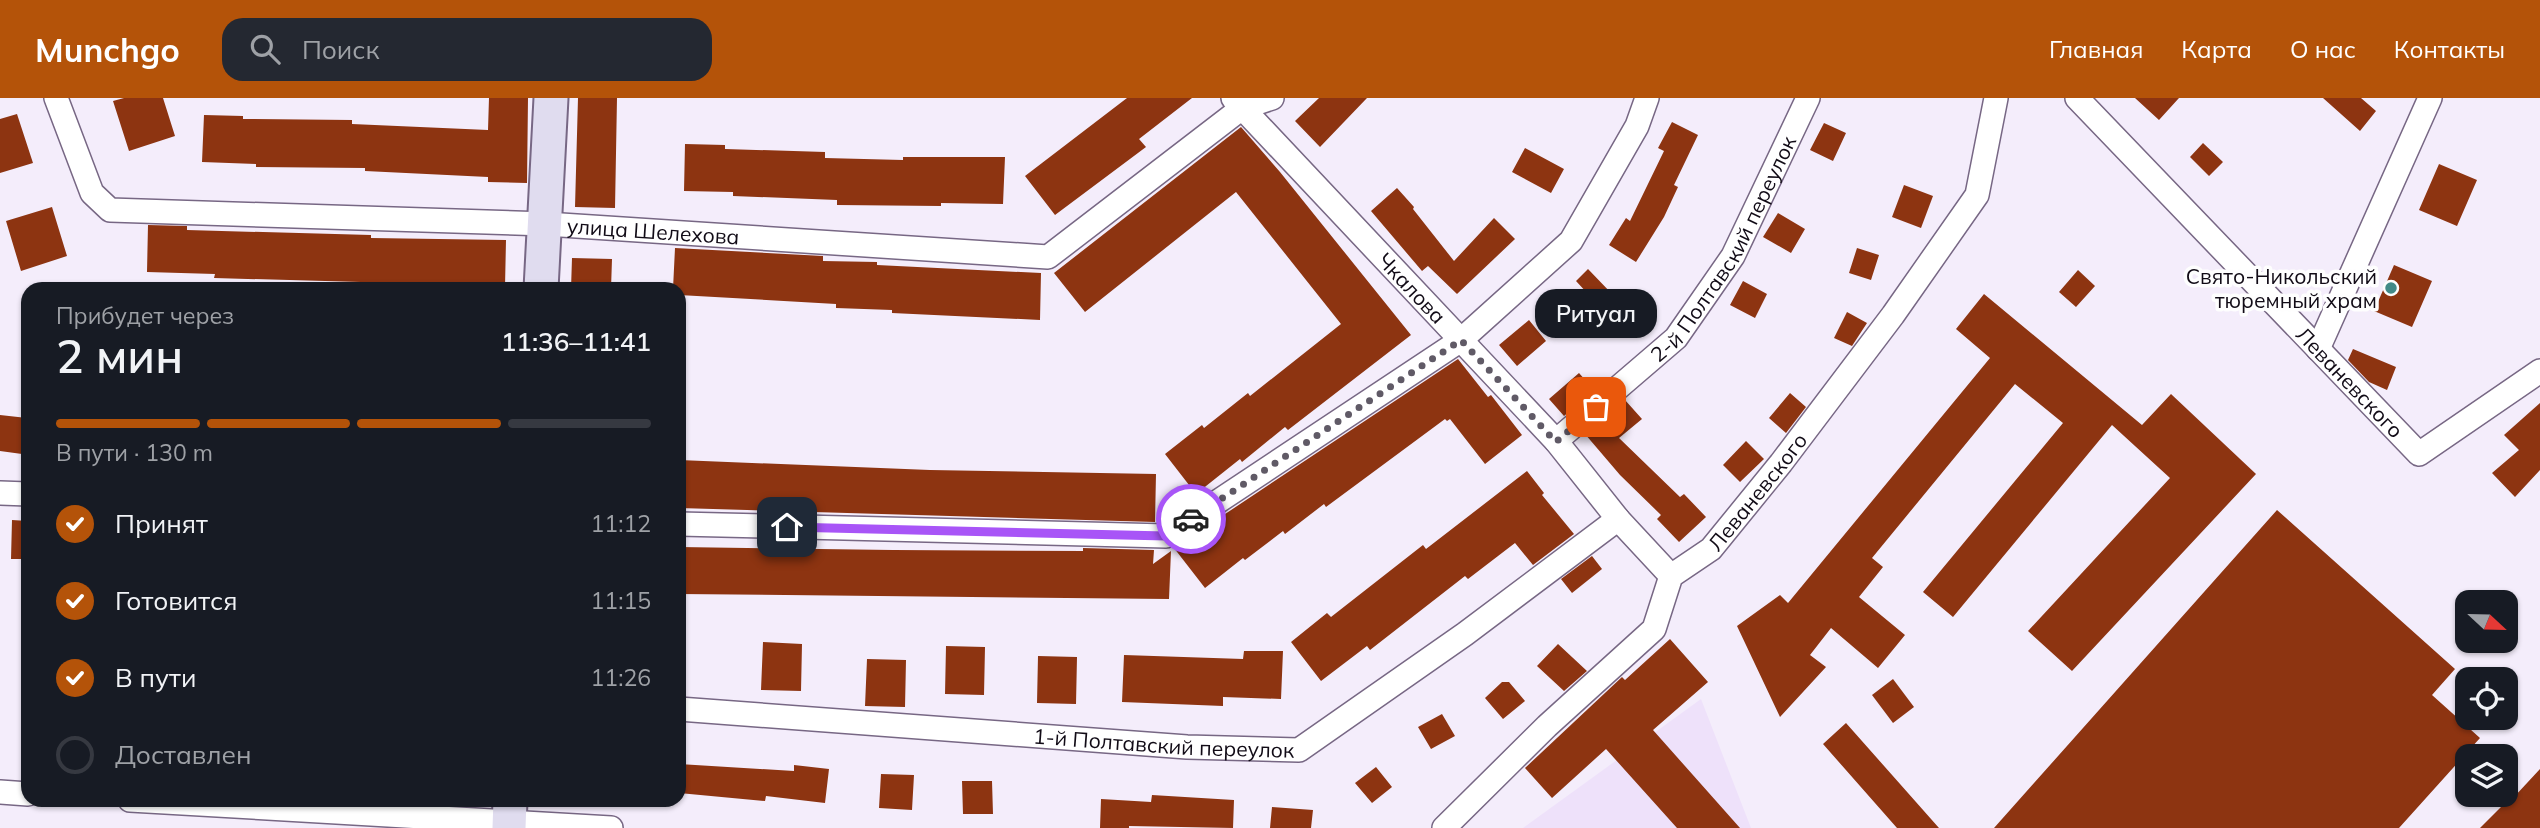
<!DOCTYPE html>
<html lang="ru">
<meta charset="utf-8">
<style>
:root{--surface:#171b24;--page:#242831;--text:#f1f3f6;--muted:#9ea1a6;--line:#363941;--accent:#b45309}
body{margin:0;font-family:Mulish,sans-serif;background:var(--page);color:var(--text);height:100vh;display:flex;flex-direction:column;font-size:26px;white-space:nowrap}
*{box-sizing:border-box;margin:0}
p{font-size:23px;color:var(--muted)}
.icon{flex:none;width:38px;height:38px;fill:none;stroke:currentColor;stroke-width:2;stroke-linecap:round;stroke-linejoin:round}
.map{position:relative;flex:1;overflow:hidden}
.drawer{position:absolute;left:21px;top:184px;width:665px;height:525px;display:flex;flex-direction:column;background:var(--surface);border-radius:21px;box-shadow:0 2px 5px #0004}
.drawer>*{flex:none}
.needle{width:46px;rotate:112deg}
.fabs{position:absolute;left:2455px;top:492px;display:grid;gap:14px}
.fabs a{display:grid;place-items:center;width:63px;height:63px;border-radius:14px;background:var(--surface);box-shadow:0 2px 5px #0004;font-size:35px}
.pin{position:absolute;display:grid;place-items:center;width:60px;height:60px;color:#fff;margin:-30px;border-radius:14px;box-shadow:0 4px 10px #0006}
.courier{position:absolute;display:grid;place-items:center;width:70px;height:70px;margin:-35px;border:5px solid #a855f7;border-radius:50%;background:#fff;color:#222;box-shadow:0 2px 9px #0007}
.bubble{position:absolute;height:49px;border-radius:21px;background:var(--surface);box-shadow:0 2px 5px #0004;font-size:23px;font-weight:600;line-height:49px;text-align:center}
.overview em{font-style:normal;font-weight:600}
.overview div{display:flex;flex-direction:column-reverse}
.overview{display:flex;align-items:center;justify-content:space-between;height:119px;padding:0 35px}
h1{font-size:46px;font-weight:600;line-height:52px}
.bar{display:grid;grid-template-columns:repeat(4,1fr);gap:10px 7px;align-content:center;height:84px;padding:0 35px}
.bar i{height:9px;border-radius:5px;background:var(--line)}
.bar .current{background:var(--accent)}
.bar p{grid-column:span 4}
ol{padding:0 35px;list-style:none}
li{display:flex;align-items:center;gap:21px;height:77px}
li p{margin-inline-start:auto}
li .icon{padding:7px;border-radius:50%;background:var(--accent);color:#fff;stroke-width:4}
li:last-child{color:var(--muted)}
li i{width:38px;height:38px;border:4px solid var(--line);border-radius:50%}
header{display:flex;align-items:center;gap:42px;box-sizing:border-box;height:98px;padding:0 35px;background:var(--accent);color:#fff}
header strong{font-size:33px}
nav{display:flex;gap:38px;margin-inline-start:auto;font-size:24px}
.search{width:490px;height:63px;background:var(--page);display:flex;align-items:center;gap:18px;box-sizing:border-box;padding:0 24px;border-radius:21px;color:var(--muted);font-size:26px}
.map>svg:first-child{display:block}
</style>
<header>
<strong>Munchgo</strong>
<div class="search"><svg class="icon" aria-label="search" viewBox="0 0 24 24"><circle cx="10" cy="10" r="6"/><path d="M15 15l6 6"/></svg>Поиск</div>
<nav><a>Главная</a><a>Карта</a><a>О нас</a><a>Контакты</a></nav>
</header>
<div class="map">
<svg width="2540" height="730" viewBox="0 0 2540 730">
<rect width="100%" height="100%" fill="#f4edfb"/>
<!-- built -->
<path fill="#eee1fa" d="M 1701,601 L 1751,730 L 1523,730 Z"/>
<!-- building -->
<path fill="#8d3411" d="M 124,0 L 163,0 L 175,38 L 129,53 L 113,3 Z
M 489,0 L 528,0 L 527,85 L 488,84 L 488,79 L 365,73 L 365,70 L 256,69 L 256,66 L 202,64 L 204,17 L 243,18 L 243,21 L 352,22 L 352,26 L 488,32 Z
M 578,0 L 617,0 L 615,110 L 575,109 Z
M 1127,0 L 1192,0 L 1139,41 L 1146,49 L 1055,117 L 1025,78 Z
M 1319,0 L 1367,0 L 1320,49 L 1295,23 Z
M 2135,0 L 2179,0 L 2159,22 Z
M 2323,0 L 2361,0 L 2376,13 L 2360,33 Z
M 17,16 L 33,65 L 0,75 L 0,21 Z
M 1672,24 L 1698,37 L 1674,87 L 1678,89 L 1664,119 L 1636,164 L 1609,147 L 1626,120 L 1630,123 L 1664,53 L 1658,50 Z
M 1824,25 L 1846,35 L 1833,63 L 1810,52 Z
M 1241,29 L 1280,74 L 1411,237 L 1288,332 L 1285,329 L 1242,364 L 1240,361 L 1196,396 L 1165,356 L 1202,327 L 1204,330 L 1248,295 L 1250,298 L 1341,226 L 1236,94 L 1085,214 L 1054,175 Z
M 2203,45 L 2223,64 L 2209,78 L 2190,59 Z
M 685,46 L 725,47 L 725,51 L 825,54 L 825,60 L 903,62 L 903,59 L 1005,59 L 1003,106 L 941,105 L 941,108 L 837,107 L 837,102 L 733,98 L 733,94 L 684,93 Z
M 1525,50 L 1564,71 L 1551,95 L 1512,74 Z
M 2439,66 L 2477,82 L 2457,128 L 2419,112 Z
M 1904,87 L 1933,98 L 1921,130 L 1892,119 Z
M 1397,90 L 1414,109 L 1413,111 L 1454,163 L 1494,120 L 1515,141 L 1457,196 L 1428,168 L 1422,173 L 1371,113 Z
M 52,109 L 67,158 L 21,173 L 6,123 Z
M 1778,115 L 1805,131 L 1791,155 L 1763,139 Z
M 148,127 L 187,128 L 187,132 L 371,137 L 371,140 L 506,142 L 505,189 L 396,188 L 396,185 L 214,180 L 215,176 L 147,174 Z
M 675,150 L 823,158 L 823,163 L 877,164 L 877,167 L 1041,175 L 1040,222 L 892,215 L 892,212 L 836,210 L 836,206 L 679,197 L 679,191 L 673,191 Z
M 1857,150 L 1879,157 L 1871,182 L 1849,175 Z
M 572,160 L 612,161 L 611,191 L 571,191 Z
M 2394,167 L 2432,183 L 2412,229 L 2374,213 Z
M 1588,171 L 1613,197 L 1600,209 L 1576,183 Z
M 2078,172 L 2095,188 L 2076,209 L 2059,194 Z
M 1743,183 L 1767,196 L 1755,220 L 1730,207 Z
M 1984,196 L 2142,327 L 2171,296 L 2256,376 L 2072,573 L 2028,533 L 2170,380 L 2112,327 L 1953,519 L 1923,494 L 2063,325 L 2015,286 L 1872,460 L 1883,469 L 1859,499 L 1905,537 L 1878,570 L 1831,530 L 1810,557 L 1826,569 L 1780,619 L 1737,528 L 1780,497 L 1788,505 L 1990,260 L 1956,231 Z
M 1847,214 L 1867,225 L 1852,248 L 1834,240 Z
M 1529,222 L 1546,243 L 1517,268 L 1499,247 Z
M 2353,251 L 2396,269 L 2387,292 L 2369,284 L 2348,262 Z
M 1458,261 L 1488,299 L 1491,297 L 1522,337 L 1485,366 L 1450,321 L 1447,323 L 1445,321 L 1326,409 L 1324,406 L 1285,436 L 1283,433 L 1245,462 L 1243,460 L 1205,490 L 1174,450 Z
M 1579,275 L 1594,292 L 1564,318 L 1549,301 Z
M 1790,295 L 1806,309 L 1786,335 L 1769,320 Z
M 1625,302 L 1642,321 L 1619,340 L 1680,399 L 1684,396 L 1706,419 L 1679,444 L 1657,421 L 1661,417 L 1620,377 L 1585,336 Z
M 2540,305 L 2540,372 L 2515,399 L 2492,375 L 2519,352 L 2504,337 Z
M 0,317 L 27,320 L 22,356 L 0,353 Z
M 1746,343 L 1764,361 L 1740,384 L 1723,367 Z
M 679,362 L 930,372 L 1156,376 L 1155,424 L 679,410 Z
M 1527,373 L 1544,395 L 1542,397 L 1574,436 L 1533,467 L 1515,445 L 1468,481 L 1465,478 L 1370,552 L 1367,548 L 1321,583 L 1291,544 L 1327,515 L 1331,519 L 1423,447 L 1426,451 Z
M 2277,412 L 2455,571 L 2432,597 L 2480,640 L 2399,730 L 1994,730 Z
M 12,422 L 28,423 L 28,461 L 11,461 Z
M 679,449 L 893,452 L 1083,453 L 1083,450 L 1154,452 L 1153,466 L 1171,453 L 1169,501 L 679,496 Z
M 1592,458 L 1602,471 L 1572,495 L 1561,481 Z
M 1670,541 L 1708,584 L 1653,632 L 1740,730 L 1677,730 L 1606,651 L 1552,700 L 1525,670 L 1622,579 L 1625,582 Z
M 763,544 L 802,546 L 801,593 L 761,592 Z
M 1558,546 L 1587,573 L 1564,593 L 1537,568 Z
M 946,548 L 985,549 L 984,597 L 945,596 Z
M 1244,553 L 1283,553 L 1281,601 L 1223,599 L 1223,608 L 1122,604 L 1124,557 L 1243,561 Z
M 1038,558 L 1077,559 L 1076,606 L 1037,605 Z
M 867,561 L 906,562 L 905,609 L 865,608 Z
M 1893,581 L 1914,609 L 1893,625 L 1872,597 Z
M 1502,584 L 1509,584 L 1525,603 L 1503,621 L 1485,600 Z
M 1442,616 L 1455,638 L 1431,651 L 1418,629 Z
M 1846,625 L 1939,730 L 1897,730 L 1823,646 Z
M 679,666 L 794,673 L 794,667 L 829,671 L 825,705 L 766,698 L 765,703 L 679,695 Z
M 1376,669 L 1392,689 L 1372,705 L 1355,685 Z
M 2540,671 L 2540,730 L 2480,730 L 2512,698 L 2514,699 Z
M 881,676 L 914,677 L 912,712 L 879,710 Z
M 962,683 L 992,683 L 993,716 L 963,716 Z
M 1152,697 L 1234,702 L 1233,730 L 1129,728 L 1129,730 L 1100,730 L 1101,701 L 1151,704 Z
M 1272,709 L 1313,712 L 1311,730 L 1270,730 Z"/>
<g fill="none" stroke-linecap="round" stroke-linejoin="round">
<!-- street casing -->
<g stroke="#776784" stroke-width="26">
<g id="street">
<path id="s1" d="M 56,0 L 92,95 L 110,112 L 546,126 L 1048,159 L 1242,10 L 1272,0"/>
<path id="s2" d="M 1233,0 L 1556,343 L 1618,421 L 1671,478"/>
<path id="s3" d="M 2077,0 L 2419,356 L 2540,273"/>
<path d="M 2318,251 L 2430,0"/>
<path id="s4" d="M 1556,343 L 1676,240 L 1733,158 L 1808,0"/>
<path d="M 0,395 L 28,396"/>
<path d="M 679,426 L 1166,438 L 1461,242 L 1571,143 L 1637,28 L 1647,0"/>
<path id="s5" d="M 679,611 L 1187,649 L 1299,652 L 1465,536 L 1618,421"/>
<path d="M 0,694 L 28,696"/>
<path d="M 130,702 L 611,730"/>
<path id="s6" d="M 1444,730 L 1547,628 L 1654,531 L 1671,478 L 1711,451 L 1781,365 L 1893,217 L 1977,97 L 1996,0"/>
</g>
</g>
<!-- secondary casing -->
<g stroke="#776784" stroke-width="37">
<path id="secondary" d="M 541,191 L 551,0
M 509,730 L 510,702"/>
</g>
<!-- street -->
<use href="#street" stroke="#fff" stroke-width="23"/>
<!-- secondary -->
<use href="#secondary" stroke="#e0dcef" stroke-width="33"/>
</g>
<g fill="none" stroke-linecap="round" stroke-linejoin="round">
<!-- done -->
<path stroke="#605a66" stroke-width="7" stroke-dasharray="0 12.6" d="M 1191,421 L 1461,242 L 1556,344 L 1596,309"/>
<!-- route -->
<path stroke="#a855f7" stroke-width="9" d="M 787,429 L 1166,438 L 1191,421"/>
</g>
<!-- markers -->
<circle fill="#428a88" stroke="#fefefe" stroke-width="2.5" cx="2391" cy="190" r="7"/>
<g text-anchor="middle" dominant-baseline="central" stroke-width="7" stroke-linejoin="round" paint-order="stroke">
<!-- street labels -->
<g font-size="21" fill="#110b16" stroke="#fefefe">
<text stroke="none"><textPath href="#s1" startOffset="670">улица Шелехова</textPath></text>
<text stroke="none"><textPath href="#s4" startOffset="259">2-й Полтавский переулок</textPath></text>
<text stroke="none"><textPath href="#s2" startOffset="261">Чкалова</textPath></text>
<text stroke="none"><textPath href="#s3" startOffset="394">Леваневского</textPath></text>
<text stroke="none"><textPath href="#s6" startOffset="467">Леваневского</textPath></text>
<text stroke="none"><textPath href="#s5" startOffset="486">1-й Полтавский переулок</textPath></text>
</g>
<!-- poi labels -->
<g font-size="21" fill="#110b16" stroke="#fefefe" text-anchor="end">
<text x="2377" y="178">Свято-Никольский<tspan x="2377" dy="24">тюремный храм</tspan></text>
</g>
</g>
</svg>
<div class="fabs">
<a><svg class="needle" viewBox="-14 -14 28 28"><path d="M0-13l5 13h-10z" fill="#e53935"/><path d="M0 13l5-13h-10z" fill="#9ea1a6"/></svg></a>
<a><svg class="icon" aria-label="locate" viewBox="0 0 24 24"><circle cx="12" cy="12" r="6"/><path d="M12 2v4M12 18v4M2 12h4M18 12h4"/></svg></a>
<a><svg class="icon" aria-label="layers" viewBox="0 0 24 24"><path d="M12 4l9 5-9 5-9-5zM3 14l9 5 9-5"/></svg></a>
</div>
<div class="pin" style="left:1596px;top:309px;background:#ea580c"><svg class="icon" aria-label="bag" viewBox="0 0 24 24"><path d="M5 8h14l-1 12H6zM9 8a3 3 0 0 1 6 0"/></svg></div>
<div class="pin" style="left:787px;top:429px;background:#1f2937"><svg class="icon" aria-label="home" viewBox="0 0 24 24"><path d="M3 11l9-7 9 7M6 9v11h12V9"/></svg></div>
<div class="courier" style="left:1191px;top:421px"><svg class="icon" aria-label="car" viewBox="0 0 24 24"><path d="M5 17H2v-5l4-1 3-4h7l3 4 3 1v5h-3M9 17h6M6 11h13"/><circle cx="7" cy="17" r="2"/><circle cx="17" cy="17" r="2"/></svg></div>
<div class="bubble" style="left:1535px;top:191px;width:122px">Ритуал</div>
<section class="drawer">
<div class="overview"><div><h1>2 мин</h1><p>Прибудет через</p></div><em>11:36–11:41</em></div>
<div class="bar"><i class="current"></i><i class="current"></i><i class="current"></i><i></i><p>В пути · 130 m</p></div>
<ol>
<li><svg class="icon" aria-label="check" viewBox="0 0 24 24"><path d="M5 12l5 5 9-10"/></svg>Принят<p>11:12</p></li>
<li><svg class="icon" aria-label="check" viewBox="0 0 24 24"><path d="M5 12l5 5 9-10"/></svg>Готовится<p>11:15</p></li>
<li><svg class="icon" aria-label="check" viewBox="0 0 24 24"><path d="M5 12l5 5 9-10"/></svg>В пути<p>11:26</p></li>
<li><i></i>Доставлен</li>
</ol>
</section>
</div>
